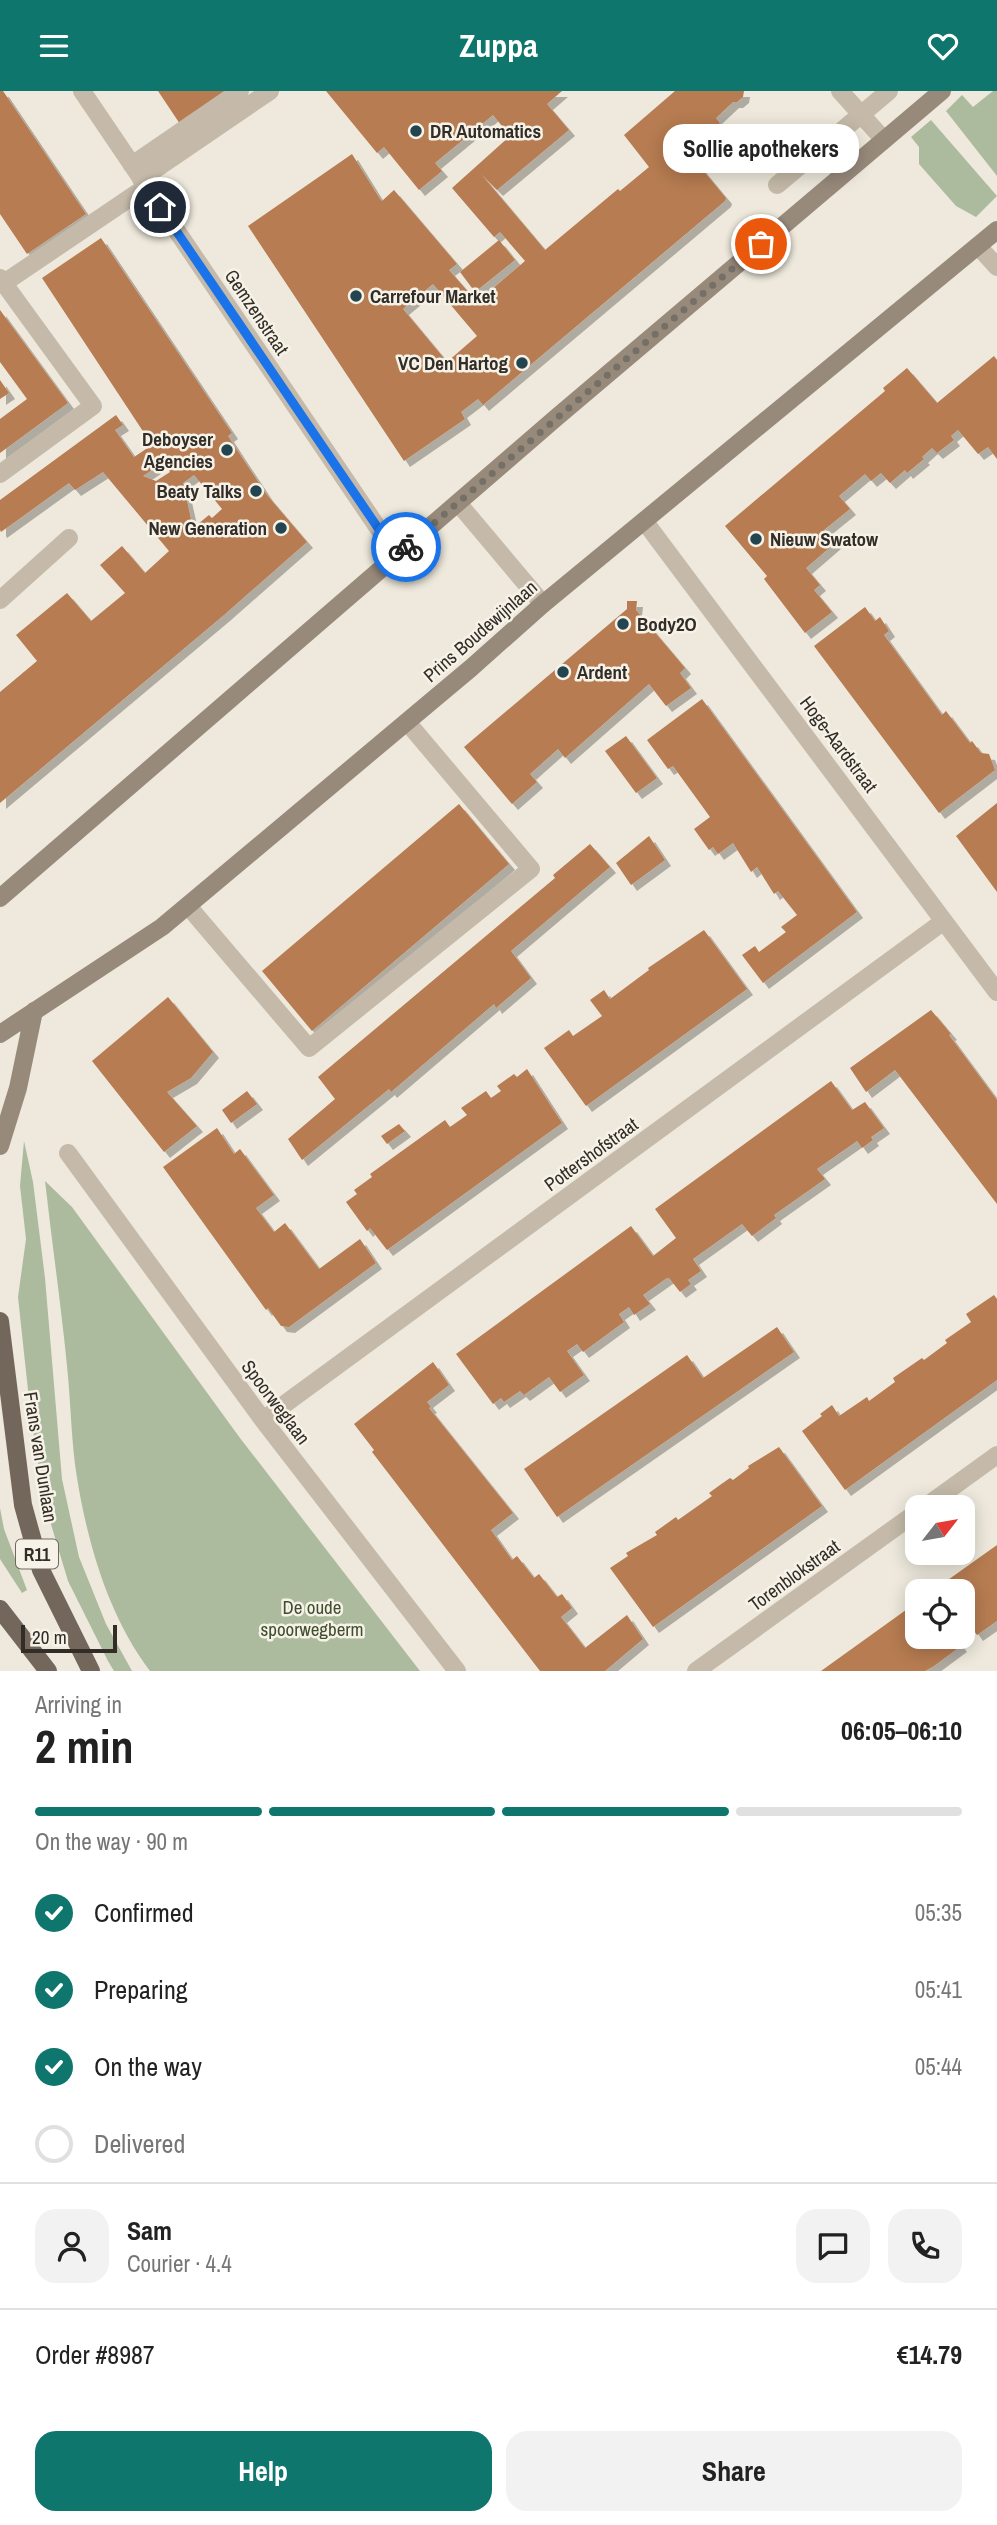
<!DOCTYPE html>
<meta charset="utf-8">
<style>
:root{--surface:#fff;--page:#f2f2f2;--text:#222;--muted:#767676;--line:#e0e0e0;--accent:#0f766e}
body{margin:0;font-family:"Archivo Narrow",sans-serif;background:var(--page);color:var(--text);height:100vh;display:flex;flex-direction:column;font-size:26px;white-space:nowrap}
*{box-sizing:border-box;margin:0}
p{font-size:23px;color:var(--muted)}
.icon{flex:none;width:38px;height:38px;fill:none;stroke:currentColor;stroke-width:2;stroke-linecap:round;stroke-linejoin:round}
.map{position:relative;height:1580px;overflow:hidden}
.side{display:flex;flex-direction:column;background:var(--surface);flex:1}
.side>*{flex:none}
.needle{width:46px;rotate:59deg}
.buttons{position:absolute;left:905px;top:1404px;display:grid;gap:14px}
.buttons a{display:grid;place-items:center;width:70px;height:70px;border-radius:14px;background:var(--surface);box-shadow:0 4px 18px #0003;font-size:35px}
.scale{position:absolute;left:21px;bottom:18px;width:96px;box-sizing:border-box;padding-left:7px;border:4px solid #332d28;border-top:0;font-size:19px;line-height:24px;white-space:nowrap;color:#332d28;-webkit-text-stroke:5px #f7f2e7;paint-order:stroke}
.pin{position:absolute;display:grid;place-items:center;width:60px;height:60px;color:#fff;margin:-30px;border:4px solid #fff;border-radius:50%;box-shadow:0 2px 7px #0007}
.courier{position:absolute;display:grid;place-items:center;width:70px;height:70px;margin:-35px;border:5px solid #1a73e8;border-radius:50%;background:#fff;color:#222;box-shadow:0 2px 9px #0007}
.bubble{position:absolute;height:49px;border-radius:21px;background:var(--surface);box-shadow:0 4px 18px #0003;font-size:23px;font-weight:800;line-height:49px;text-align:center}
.summary em{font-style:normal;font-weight:800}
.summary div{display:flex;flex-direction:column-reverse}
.summary{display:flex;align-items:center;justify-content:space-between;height:119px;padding:0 35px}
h1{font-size:46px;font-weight:800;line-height:52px}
.bar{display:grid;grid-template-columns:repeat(4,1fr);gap:10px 7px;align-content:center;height:84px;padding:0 35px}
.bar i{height:9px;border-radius:5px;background:var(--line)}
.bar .current{background:var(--accent)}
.bar p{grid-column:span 4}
.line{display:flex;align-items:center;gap:18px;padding:0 35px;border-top:2px solid var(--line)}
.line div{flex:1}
.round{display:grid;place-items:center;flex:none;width:74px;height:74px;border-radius:21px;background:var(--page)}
ol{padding:0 35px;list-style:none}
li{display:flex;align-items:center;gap:21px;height:77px}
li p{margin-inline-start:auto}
li .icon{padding:7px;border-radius:50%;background:var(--accent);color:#fff;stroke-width:4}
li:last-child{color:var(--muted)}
li i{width:38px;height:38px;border:4px solid var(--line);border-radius:50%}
.cta{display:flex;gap:14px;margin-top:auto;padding:14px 35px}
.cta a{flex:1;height:80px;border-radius:21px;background:var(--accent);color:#fff;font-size:28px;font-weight:800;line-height:80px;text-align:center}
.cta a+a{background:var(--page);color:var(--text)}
header{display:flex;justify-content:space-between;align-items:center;height:91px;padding:0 35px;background:var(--accent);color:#fff;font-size:32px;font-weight:800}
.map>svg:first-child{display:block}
</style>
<header><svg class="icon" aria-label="menu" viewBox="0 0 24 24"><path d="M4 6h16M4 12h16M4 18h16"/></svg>Zuppa<svg class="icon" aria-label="heart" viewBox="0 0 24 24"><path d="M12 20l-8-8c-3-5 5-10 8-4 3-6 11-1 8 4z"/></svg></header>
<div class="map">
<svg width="997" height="1580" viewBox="0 0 997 1580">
<defs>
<filter id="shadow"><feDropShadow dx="6" dy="6" stdDeviation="0" flood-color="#0004"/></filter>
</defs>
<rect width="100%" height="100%" fill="#eee9dc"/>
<!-- green -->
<path fill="#acbb9e" d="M 993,0 L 997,0 L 997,85 L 946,20 L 962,4 L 973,16 Z
M 931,29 L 997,105 L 976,126 L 956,115 L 919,73 L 919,56 L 911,46 Z
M 24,1050 L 33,1091 L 45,1187 L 62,1388 L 79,1466 L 106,1533 L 132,1580 L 114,1580 L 108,1570 L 68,1490 L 44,1410 L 31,1327 L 18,1206 L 26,1148 L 20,1095 Z
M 45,1090 L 72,1116 L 240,1347 L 420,1580 L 150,1580 C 109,1526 88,1454 77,1387 C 71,1350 71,1312 67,1275 C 61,1214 52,1152 45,1090 Z
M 0,1417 L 4,1438 L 27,1499 L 22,1502 L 0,1468 Z"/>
<!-- building -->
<path fill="#b77b51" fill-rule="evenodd" filter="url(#shadow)" d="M 0,0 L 3,0 L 86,123 L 27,163 L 0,123 Z
M 158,0 L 229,0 L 180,33 Z
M 326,0 L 562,0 L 547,13 L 569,39 L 497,99 L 481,83 L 545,159 L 618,98 L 620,100 L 649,76 L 624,44 L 675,0 L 744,0 L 743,6 L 737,11 L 733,11 L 716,27 L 720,32 L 697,51 L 693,46 L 683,55 L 726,107 L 725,110 L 483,314 L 478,308 L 461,321 L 465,328 L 404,370 L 248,135 L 352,63 L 380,108 L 382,110 L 394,99 L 457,173 L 449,179 L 477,211 L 525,170 L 500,141 L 494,146 L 452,97 L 510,45 L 493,24 L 435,72 L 442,80 L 419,99 L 384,56 L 377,62 ZM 433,193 L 477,245 L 447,271 L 403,218 Z
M 101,147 L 232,342 L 228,345 L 241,365 L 267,404 L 307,451 L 224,524 L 0,712 L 0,601 L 37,570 L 16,544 L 67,502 L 91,530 L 125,502 L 100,474 L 122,455 L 145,482 L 169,460 L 103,381 L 75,399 L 69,392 L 1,441 L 0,439 L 0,409 L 116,324 L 123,334 L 115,339 L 134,366 L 152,354 L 42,187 ZM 160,365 L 170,381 L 156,390 L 143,385 L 155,377 L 151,371 ZM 194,384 L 222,418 L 212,427 L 209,424 L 193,437 L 183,392 Z
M 499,149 L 515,169 L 475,201 L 460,181 Z
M 0,219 L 68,312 L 0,362 L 0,328 L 27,308 L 0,271 Z
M 994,265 L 997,269 L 997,368 L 988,356 L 978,363 L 958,339 L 951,345 L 954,349 L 937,362 L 932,357 L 922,366 L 924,368 L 907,382 L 905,379 L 890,392 L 881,382 L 871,390 L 865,383 L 839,405 L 850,418 L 824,439 L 835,452 L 806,477 L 820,494 L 814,499 L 832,521 L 805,542 L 764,488 L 767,485 L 725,435 L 885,300 L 883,297 L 907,277 L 937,312 Z
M 0,289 L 9,302 L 0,308 Z
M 627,510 L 637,510 L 636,519 L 685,577 L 680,582 L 691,597 L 666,615 L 649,593 L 565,667 L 558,658 L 530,683 L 537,691 L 512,713 L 464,656 L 627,518 Z
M 865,516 L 875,530 L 880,526 L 889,540 L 884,544 L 942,624 L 946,620 L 970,652 L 972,650 L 981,662 L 989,663 L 995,679 L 939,722 L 814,555 Z
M 702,608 L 857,821 L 763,892 L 742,864 L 755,855 L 759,861 L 786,841 L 781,836 L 797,824 L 778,800 L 774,803 L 757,776 L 751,781 L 733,752 L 718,763 L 713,756 L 709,759 L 694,738 L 710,726 L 673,675 L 668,678 L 647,649 Z
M 626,645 L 657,687 L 636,702 L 605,660 Z
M 997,712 L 997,801 L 956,745 Z
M 459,713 L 509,773 L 312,940 L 262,880 Z
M 649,745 L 665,769 L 631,794 L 616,772 Z
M 590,753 L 610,776 L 511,860 L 531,887 L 496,917 L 494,913 L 391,1001 L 389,998 L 302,1069 L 288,1048 L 335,1008 L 318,986 L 555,787 L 553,784 Z
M 704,839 L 747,898 L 586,1015 L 544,957 L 569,939 L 573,945 L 602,925 L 590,909 L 604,899 L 610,908 L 649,879 L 648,877 Z
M 168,906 L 213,961 L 191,987 L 167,1001 L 197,1035 L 164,1061 L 92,970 Z
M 931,919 L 951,943 L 949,944 L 997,1009 L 997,1113 L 895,979 L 866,1001 L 850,977 Z
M 527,978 L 562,1032 L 387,1159 L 370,1137 L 367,1140 L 346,1111 L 357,1103 L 354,1099 L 372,1086 L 370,1083 L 445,1029 L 450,1036 L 467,1024 L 461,1017 L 486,1000 L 491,1007 L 501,1000 L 497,995 L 514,983 L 517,986 Z
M 831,990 L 852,1019 L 865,1011 L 884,1037 L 871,1046 L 873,1049 L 862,1057 L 857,1050 L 817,1078 L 825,1088 L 774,1124 L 776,1127 L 752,1145 L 742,1133 L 693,1168 L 701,1180 L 688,1189 L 691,1193 L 680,1201 L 669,1187 L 667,1187 L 643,1204 L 650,1213 L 634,1224 L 629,1216 L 619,1223 L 624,1231 L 583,1261 L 577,1253 L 567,1260 L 584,1284 L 560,1301 L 549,1286 L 524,1304 L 520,1300 L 504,1311 L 501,1307 L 493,1313 L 456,1263 L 631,1135 L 653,1165 L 676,1147 L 655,1118 Z
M 247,1000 L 257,1013 L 231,1032 L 222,1019 Z
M 399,1033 L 405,1040 L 387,1053 L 381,1045 Z
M 217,1037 L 234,1063 L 240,1058 L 274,1104 L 256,1117 L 274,1141 L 285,1132 L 319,1178 L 360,1148 L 376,1172 L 289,1236 L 281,1235 L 268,1217 L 266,1219 L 163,1076 Z
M 994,1204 L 997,1208 L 997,1289 L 845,1399 L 802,1340 L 822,1325 L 820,1323 L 832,1314 L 839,1325 L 867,1306 L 869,1310 L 895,1291 L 893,1287 L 922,1267 L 924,1269 L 947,1252 L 945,1249 L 971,1231 L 966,1223 Z
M 777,1236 L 794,1261 L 557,1426 L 524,1378 L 687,1264 L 703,1287 Z
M 433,1271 L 449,1294 L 427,1311 L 431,1316 L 429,1317 L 513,1422 L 491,1439 L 512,1469 L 517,1465 L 534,1487 L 539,1483 L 557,1506 L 562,1503 L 572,1517 L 561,1526 L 585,1557 L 627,1524 L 643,1548 L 605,1580 L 540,1580 L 372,1361 L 374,1359 L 354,1333 Z
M 779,1356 L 822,1415 L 653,1536 L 610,1477 L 628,1465 L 626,1462 L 657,1444 L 655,1441 L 676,1426 L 678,1429 L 712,1405 L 709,1402 L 720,1394 L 730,1387 L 733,1389 L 749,1377 L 748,1375 Z
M 997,1454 L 997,1530 L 977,1544 L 962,1523 L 962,1500 L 951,1500 L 945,1491 Z
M 917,1511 L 917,1545 L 954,1545 L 961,1555 L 934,1575 L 925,1580 L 821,1580 Z"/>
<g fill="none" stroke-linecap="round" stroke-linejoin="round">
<!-- lane -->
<path stroke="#c5baa9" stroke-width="18" d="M 132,74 L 240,0
M 141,88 L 270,0
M 0,187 L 93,315 L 0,383
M 4,192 L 146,96
M 0,509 L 69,447
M 188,815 L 309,957 L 531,778 L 407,631"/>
<!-- street -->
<path stroke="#c5baa9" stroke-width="18" d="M 82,0 L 397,465
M 840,0 L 884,49
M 777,94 L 889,0
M 978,155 L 997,176
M 458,412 L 543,513
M 645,431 L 997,901
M 68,1062 L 263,1329 L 457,1580
M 263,1329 L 944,830
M 925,1416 L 997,1364
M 696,1580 L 917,1421"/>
<!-- secondary -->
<path stroke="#988a7b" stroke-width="18" d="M 0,807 L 557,326 L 942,0
M 0,943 L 162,836 L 471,577 L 543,513 L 997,139
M 0,1055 L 18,997 L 34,920"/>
<!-- primary -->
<path stroke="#73675b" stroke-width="18" d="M 0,1230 L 23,1414 L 41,1479 L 91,1580
M 0,1518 L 48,1580"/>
</g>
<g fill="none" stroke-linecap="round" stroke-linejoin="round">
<!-- done -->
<path stroke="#746f67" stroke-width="7" stroke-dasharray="0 12.6" d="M 406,456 L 761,153"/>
<!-- route -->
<path stroke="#1a73e8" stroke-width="9" d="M 160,116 L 397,465 L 406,456"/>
</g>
<!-- markers -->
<g fill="#23454f" stroke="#f7f2e7" stroke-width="2.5">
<circle cx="416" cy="40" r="7"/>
<circle cx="356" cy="205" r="7"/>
<circle cx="522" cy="272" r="7"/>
<circle cx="227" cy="359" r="7"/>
<circle cx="256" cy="400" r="7"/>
<circle cx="281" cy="437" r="7"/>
<circle cx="756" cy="448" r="7"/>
<circle cx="623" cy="533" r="7"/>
<circle cx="563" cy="581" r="7"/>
</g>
<g text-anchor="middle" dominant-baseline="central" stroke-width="5" stroke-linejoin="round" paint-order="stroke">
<!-- shield labels -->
<rect fill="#f7f2e7" stroke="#6e6861" stroke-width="2" x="16" y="1448.5" width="42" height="29" rx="5"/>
<g font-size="18" font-weight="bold" fill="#332d28">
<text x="37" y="1463">R11</text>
</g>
<!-- poi labels -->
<g font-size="19" font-weight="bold" fill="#332d28" stroke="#f7f2e7" text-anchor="start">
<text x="430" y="40">DR Automatics</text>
<text x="370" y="205">Carrefour Market</text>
<text x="508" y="272" text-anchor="end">VC Den Hartog</text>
<text x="213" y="348" text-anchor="end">Deboyser<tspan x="213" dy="22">Agencies</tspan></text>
<text x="242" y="400" text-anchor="end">Beaty Talks</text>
<text x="267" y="437" text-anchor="end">New Generation</text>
<text x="770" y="448">Nieuw Swatow</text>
<text x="637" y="533">Body2O</text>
<text x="577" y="581">Ardent</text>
</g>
<!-- street labels -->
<g font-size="19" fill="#332d28" stroke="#f7f2e7">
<text transform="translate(257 221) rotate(56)">Gemzenstraat</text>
<text transform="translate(480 540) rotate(-41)">Prins Boudewijnlaan</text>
<text transform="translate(839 653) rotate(53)">Hoge-Aardstraat</text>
<text transform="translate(591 1063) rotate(-36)">Pottershofstraat</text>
<text transform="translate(276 1311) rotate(53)">Spoorweglaan</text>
<text transform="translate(41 1366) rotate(81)">Frans van Dunlaan</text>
<text transform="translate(794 1484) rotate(-36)">Torenblokstraat</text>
</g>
<!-- park labels -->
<g font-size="19" fill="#3e4e2f" stroke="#f7f2e7">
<text x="312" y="1516">De oude<tspan x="312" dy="22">spoorwegberm</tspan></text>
</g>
</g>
</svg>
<div class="buttons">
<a><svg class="needle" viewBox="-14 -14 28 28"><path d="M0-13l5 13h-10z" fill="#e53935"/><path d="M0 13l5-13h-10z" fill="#767676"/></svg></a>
<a><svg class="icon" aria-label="locate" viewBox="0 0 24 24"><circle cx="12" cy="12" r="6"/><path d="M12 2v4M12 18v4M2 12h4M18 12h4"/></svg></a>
</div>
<div class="scale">20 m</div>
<div class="pin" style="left:761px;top:153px;background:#ea580c"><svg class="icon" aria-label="bag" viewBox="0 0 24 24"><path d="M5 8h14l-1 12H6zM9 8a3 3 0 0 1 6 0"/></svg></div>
<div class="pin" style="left:160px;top:116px;background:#1f2937"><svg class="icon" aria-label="home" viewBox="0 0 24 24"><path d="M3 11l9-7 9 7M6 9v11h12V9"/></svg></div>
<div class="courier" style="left:406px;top:456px"><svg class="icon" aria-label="bike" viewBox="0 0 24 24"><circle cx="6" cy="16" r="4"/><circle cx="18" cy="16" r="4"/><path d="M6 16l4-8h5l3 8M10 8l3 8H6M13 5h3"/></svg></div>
<div class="bubble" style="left:663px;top:33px;width:196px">Sollie apothekers</div>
</div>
<section class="side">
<div class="summary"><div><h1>2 min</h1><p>Arriving in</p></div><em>06:05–06:10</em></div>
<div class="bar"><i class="current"></i><i class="current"></i><i class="current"></i><i></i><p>On the way · 90 m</p></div>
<ol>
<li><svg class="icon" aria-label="check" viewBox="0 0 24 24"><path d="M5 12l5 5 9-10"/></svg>Confirmed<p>05:35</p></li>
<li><svg class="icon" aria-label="check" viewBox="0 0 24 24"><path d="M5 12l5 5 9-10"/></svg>Preparing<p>05:41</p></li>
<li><svg class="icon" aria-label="check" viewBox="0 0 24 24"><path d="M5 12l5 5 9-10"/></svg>On the way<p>05:44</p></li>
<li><i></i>Delivered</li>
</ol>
<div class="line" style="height:126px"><a class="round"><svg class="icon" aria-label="person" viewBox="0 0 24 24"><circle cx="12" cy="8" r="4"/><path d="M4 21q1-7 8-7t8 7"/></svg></a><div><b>Sam</b><p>Courier · 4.4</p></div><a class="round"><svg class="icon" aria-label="chat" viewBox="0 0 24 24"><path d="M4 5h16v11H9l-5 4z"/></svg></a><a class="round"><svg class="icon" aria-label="phone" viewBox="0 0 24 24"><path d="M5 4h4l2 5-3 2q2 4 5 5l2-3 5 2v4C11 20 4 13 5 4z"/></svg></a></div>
<div class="line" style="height:91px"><div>Order #8987</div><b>€14.79</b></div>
<div class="cta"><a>Help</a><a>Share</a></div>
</section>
